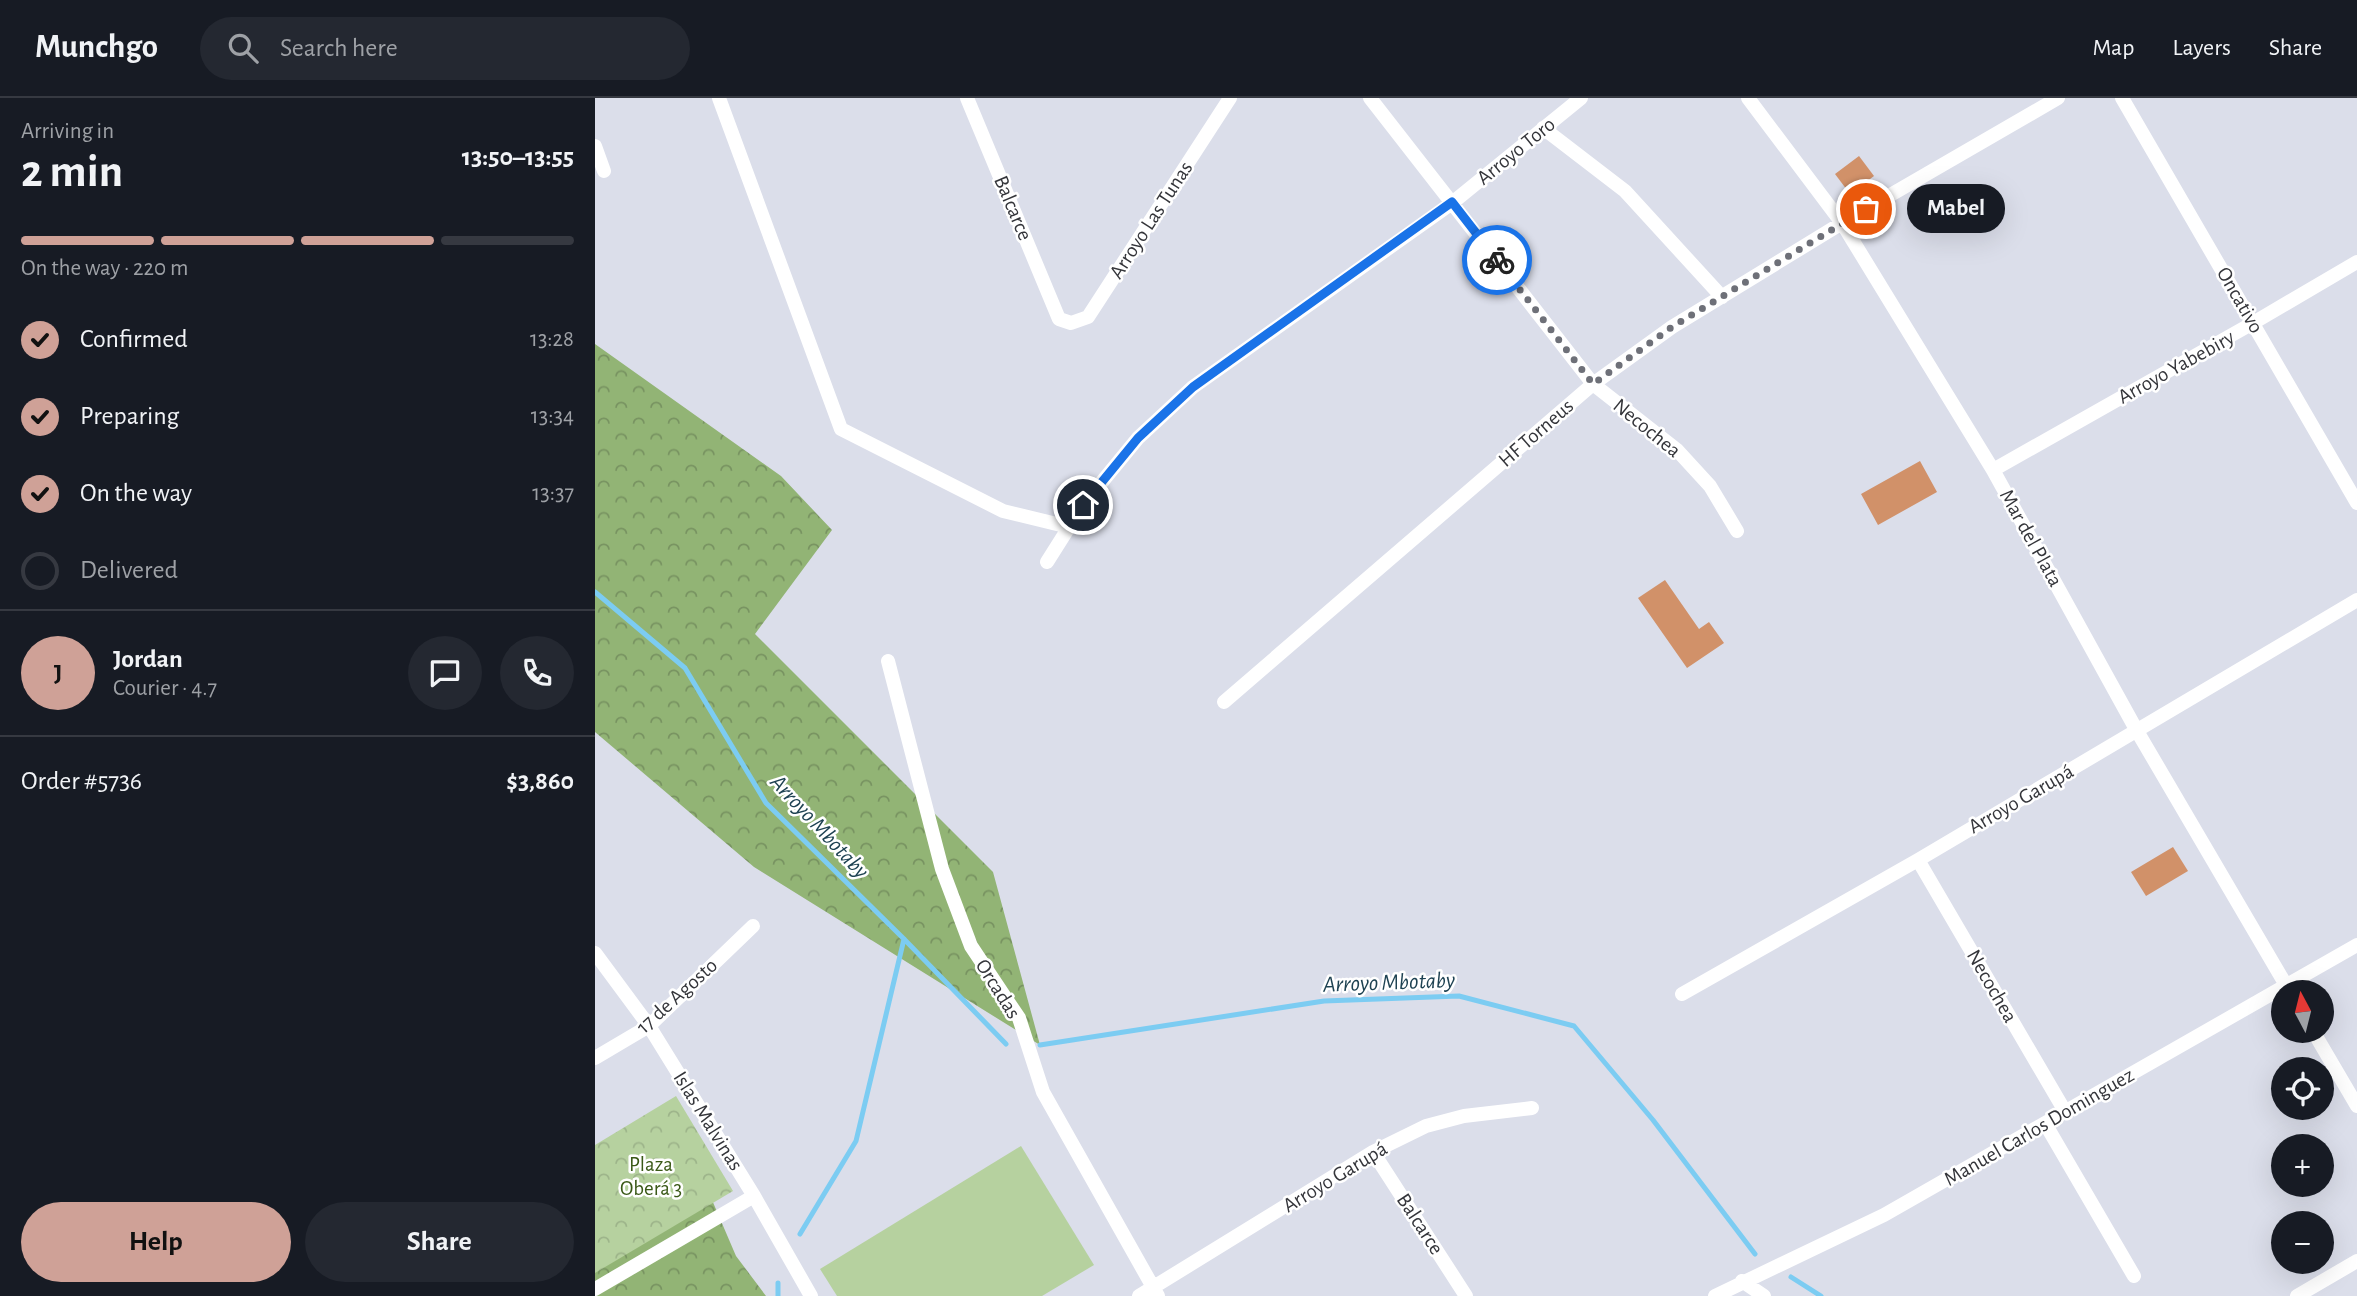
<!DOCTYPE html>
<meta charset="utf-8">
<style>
:root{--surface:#171b24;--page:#242831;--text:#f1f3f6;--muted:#9ea1a6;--line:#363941;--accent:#cfa197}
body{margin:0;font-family:"Alegreya Sans",sans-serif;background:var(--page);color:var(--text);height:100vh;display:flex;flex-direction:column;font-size:26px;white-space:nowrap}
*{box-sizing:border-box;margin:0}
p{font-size:23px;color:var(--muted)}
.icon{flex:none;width:38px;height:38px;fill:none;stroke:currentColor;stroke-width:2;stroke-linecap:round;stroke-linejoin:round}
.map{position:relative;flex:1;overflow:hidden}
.drawer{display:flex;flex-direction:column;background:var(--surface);width:595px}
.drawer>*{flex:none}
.needle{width:46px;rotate:353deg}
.tools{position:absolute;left:1676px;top:882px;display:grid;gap:14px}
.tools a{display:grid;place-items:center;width:63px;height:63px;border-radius:50%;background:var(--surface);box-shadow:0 7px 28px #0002;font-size:35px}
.pin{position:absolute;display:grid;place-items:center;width:60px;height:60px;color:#fff;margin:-30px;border:4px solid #fff;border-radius:50%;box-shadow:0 2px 7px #0007}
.courier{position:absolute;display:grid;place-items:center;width:70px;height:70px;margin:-35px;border:5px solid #1a73e8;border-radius:50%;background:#fff;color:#222;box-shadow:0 2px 9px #0007}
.bubble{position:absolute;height:49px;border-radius:24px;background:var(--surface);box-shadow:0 7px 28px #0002;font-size:23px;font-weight:700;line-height:49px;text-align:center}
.headline em{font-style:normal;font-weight:700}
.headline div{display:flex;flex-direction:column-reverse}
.headline{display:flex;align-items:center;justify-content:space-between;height:119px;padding:0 21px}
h1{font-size:46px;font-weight:700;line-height:52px}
.bar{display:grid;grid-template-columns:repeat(4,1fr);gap:10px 7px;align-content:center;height:84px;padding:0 21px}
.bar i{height:9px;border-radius:5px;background:var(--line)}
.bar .on{background:var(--accent)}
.bar p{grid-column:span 4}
.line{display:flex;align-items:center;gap:18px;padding:0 21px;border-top:2px solid var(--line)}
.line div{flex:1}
.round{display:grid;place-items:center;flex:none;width:74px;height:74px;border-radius:37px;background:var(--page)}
ol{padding:0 21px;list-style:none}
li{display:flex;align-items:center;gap:21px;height:77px}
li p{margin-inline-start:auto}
li .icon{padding:7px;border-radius:50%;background:var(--accent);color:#111;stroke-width:4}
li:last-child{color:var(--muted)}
li i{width:38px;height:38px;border:4px solid var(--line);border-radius:50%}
.action{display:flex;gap:14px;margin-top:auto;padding:14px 21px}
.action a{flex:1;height:80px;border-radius:42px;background:var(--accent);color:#111;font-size:28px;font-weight:700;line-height:80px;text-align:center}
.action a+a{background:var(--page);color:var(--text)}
header{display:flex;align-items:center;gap:42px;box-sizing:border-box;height:98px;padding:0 35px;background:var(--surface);border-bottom:2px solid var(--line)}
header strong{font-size:33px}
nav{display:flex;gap:38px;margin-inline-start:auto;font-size:24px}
.search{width:490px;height:63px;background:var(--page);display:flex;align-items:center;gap:18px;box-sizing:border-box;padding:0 24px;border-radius:38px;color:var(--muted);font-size:26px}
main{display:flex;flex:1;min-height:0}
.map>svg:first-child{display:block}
</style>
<header>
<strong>Munchgo</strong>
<div class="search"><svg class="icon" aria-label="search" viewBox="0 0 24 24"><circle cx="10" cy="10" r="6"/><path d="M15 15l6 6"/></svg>Search here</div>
<nav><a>Map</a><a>Layers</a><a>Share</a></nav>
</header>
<main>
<section class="drawer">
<div class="headline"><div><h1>2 min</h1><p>Arriving in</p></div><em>13:50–13:55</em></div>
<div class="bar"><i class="on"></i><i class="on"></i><i class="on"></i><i></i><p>On the way · 220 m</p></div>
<ol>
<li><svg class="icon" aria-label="check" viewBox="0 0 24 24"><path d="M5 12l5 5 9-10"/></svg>Confirmed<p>13:28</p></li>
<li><svg class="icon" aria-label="check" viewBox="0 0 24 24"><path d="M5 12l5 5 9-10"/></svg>Preparing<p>13:34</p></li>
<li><svg class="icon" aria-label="check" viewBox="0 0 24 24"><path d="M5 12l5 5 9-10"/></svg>On the way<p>13:37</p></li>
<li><i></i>Delivered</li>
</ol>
<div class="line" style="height:126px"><b class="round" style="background:var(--accent);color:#111">J</b><div><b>Jordan</b><p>Courier · 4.7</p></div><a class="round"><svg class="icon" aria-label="chat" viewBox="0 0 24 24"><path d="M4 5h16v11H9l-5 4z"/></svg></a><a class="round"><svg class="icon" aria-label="phone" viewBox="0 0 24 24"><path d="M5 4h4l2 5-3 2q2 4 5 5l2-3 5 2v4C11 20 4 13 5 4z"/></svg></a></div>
<div class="line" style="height:91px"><div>Order #5736</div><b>$3,860</b></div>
<div class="action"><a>Help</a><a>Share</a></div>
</section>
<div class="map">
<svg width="1762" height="1198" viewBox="0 0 1762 1198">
<defs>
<pattern id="forest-crowns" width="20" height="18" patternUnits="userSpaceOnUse" patternTransform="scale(1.75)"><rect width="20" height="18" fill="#92b475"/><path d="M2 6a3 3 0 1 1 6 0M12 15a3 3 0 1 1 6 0" fill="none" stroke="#789361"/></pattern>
<pattern id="park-crowns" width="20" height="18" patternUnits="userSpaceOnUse" patternTransform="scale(1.75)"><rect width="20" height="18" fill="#b6d19f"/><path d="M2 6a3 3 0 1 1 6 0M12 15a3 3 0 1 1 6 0" fill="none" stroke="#9db48a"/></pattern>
</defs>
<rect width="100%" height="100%" fill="#dbdeea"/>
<!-- forest -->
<path fill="url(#forest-crowns)" d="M 0,246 L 186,378 L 237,432 L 160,536 L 398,774 L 445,947 L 159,769 L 0,634 Z
M 0,1051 L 114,1095 L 141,1158 L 171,1198 L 0,1198 Z"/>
<!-- park -->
<path fill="url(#park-crowns)" d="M 81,998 L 138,1093 L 0,1175 L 0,1047 Z"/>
<!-- pitch -->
<path fill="#b6d19f" d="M 426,1048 L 499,1167 L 447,1198 L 242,1198 L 225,1171 Z"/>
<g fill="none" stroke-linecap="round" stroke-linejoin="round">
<!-- stream -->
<path stroke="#7cccf2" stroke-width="5" d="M 0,494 L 90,570 L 171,705 L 309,841 L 411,946
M 445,947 L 729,903 L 864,898 L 979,928 L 1058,1022 L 1160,1156
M 205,1136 L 261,1043 L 309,841
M 1196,1179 L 1226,1198
M 183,1198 L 183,1185"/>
</g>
<!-- building -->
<path fill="#d19169" d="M 1264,58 L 1279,78 L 1255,96 L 1240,76 Z
M 1325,363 L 1342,394 L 1283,427 L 1266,396 Z
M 1070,482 L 1104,531 L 1114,524 L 1129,545 L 1092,570 L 1043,500 Z
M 1578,749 L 1593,773 L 1551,798 L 1536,774 Z"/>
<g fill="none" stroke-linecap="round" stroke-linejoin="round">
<!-- minor -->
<path stroke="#fff" stroke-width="14" d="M 124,0 L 246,331 L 408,413 L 474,429
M 372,0 L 464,221 L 476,225 L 493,219 L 635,0
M 775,0 L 998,286 L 1082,352 L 1115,388 L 1142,433
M 1153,0 L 1247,125 L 1398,372 L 1542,633 L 1695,894
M 1527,0 L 1762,405
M 948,30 L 1030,93 L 1127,199
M 0,48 L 9,73
M 1398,372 L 1658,225 L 1762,164
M 452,464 L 488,407 L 543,340 L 598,289 L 857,105 L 986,0
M 293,563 L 347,771 L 376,848 L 424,920 L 448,994 L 563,1198
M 629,604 L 998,286 L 1077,229 L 1247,125 L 1463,0
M 1323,762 L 1471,1015
M 0,855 L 54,928 L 159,1098 L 216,1198
M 1087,896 L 1323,762 L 1762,502
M 1718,933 L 1762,1008
M 0,960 L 54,928 L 158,828
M 1451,1027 L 1539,1178
M 778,1054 L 871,1198
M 1147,1183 L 1169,1198
M 0,1191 L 159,1098
M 544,1198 L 778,1054 L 831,1028 L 869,1018 L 937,1010
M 1120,1198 L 1289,1117 L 1762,847
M 1702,1198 L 1762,1163"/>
</g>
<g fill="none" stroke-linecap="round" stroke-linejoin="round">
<!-- done -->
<path stroke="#6e7078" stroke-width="7" stroke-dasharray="0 12.6" d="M 902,162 L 998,286 L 1077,229 L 1271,111"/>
<!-- route -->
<path stroke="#1a73e8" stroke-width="9" d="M 488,407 L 543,340 L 598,289 L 857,104 L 902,162"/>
</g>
<g text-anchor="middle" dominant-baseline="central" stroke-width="5" stroke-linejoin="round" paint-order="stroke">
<!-- street labels -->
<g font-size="21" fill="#34353a" stroke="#fff">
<text transform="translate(921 53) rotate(-39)">Arroyo Toro</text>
<text transform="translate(418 110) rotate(67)">Balcarce</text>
<text transform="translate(556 122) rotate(-57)">Arroyo Las Tunas</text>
<text transform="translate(1645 202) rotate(60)">Oncativo</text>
<text transform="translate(1581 269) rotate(-29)">Arroyo Yabebiry</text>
<text transform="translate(1052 330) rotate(39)">Necochea</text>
<text transform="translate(941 335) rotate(-41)">HF Torneus</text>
<text transform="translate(1436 440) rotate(61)">Mar del Plata</text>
<text transform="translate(1426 701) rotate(-30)">Arroyo Garupá</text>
<text transform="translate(1397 888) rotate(60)">Necochea</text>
<text transform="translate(403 891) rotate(58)">Orcadas</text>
<text transform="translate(82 898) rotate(-42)">17 de Agosto</text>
<text transform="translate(113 1023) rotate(58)">Islas Malvinas</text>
<text transform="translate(1444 1029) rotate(-30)">Manuel Carlos Dominguez</text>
<text transform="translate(740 1079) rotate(-31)">Arroyo Garupá</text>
<text transform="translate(825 1126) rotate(57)">Balcarce</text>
</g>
<!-- park labels -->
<g font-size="21" fill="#3a5917" stroke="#fff">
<text x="56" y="1066">Plaza<tspan x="56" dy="24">Oberá 3</tspan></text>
</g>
<!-- water labels -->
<g font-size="23" font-style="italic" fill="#1e4252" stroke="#fff">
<text transform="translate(224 729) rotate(47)">Arroyo Mbotaby</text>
<text transform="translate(794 885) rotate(-2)">Arroyo Mbotaby</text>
</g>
</g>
</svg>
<div class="tools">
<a><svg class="needle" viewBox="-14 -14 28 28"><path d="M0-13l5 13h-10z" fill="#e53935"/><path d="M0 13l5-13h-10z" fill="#9ea1a6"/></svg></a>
<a><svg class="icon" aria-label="locate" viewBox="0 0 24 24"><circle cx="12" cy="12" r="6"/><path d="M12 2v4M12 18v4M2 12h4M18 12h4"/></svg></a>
<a>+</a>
<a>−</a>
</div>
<div class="pin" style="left:1271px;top:111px;background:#ea580c"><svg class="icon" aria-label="bag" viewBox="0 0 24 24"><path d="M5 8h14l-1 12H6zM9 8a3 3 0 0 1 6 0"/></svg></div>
<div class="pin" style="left:488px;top:407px;background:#1f2937"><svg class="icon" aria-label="home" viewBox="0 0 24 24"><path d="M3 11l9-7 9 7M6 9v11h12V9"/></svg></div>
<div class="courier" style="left:902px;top:162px"><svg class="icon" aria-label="bike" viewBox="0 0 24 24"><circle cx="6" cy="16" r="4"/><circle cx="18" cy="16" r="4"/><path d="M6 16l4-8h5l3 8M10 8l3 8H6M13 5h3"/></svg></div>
<div class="bubble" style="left:1312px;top:86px;width:98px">Mabel</div>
</div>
</main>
